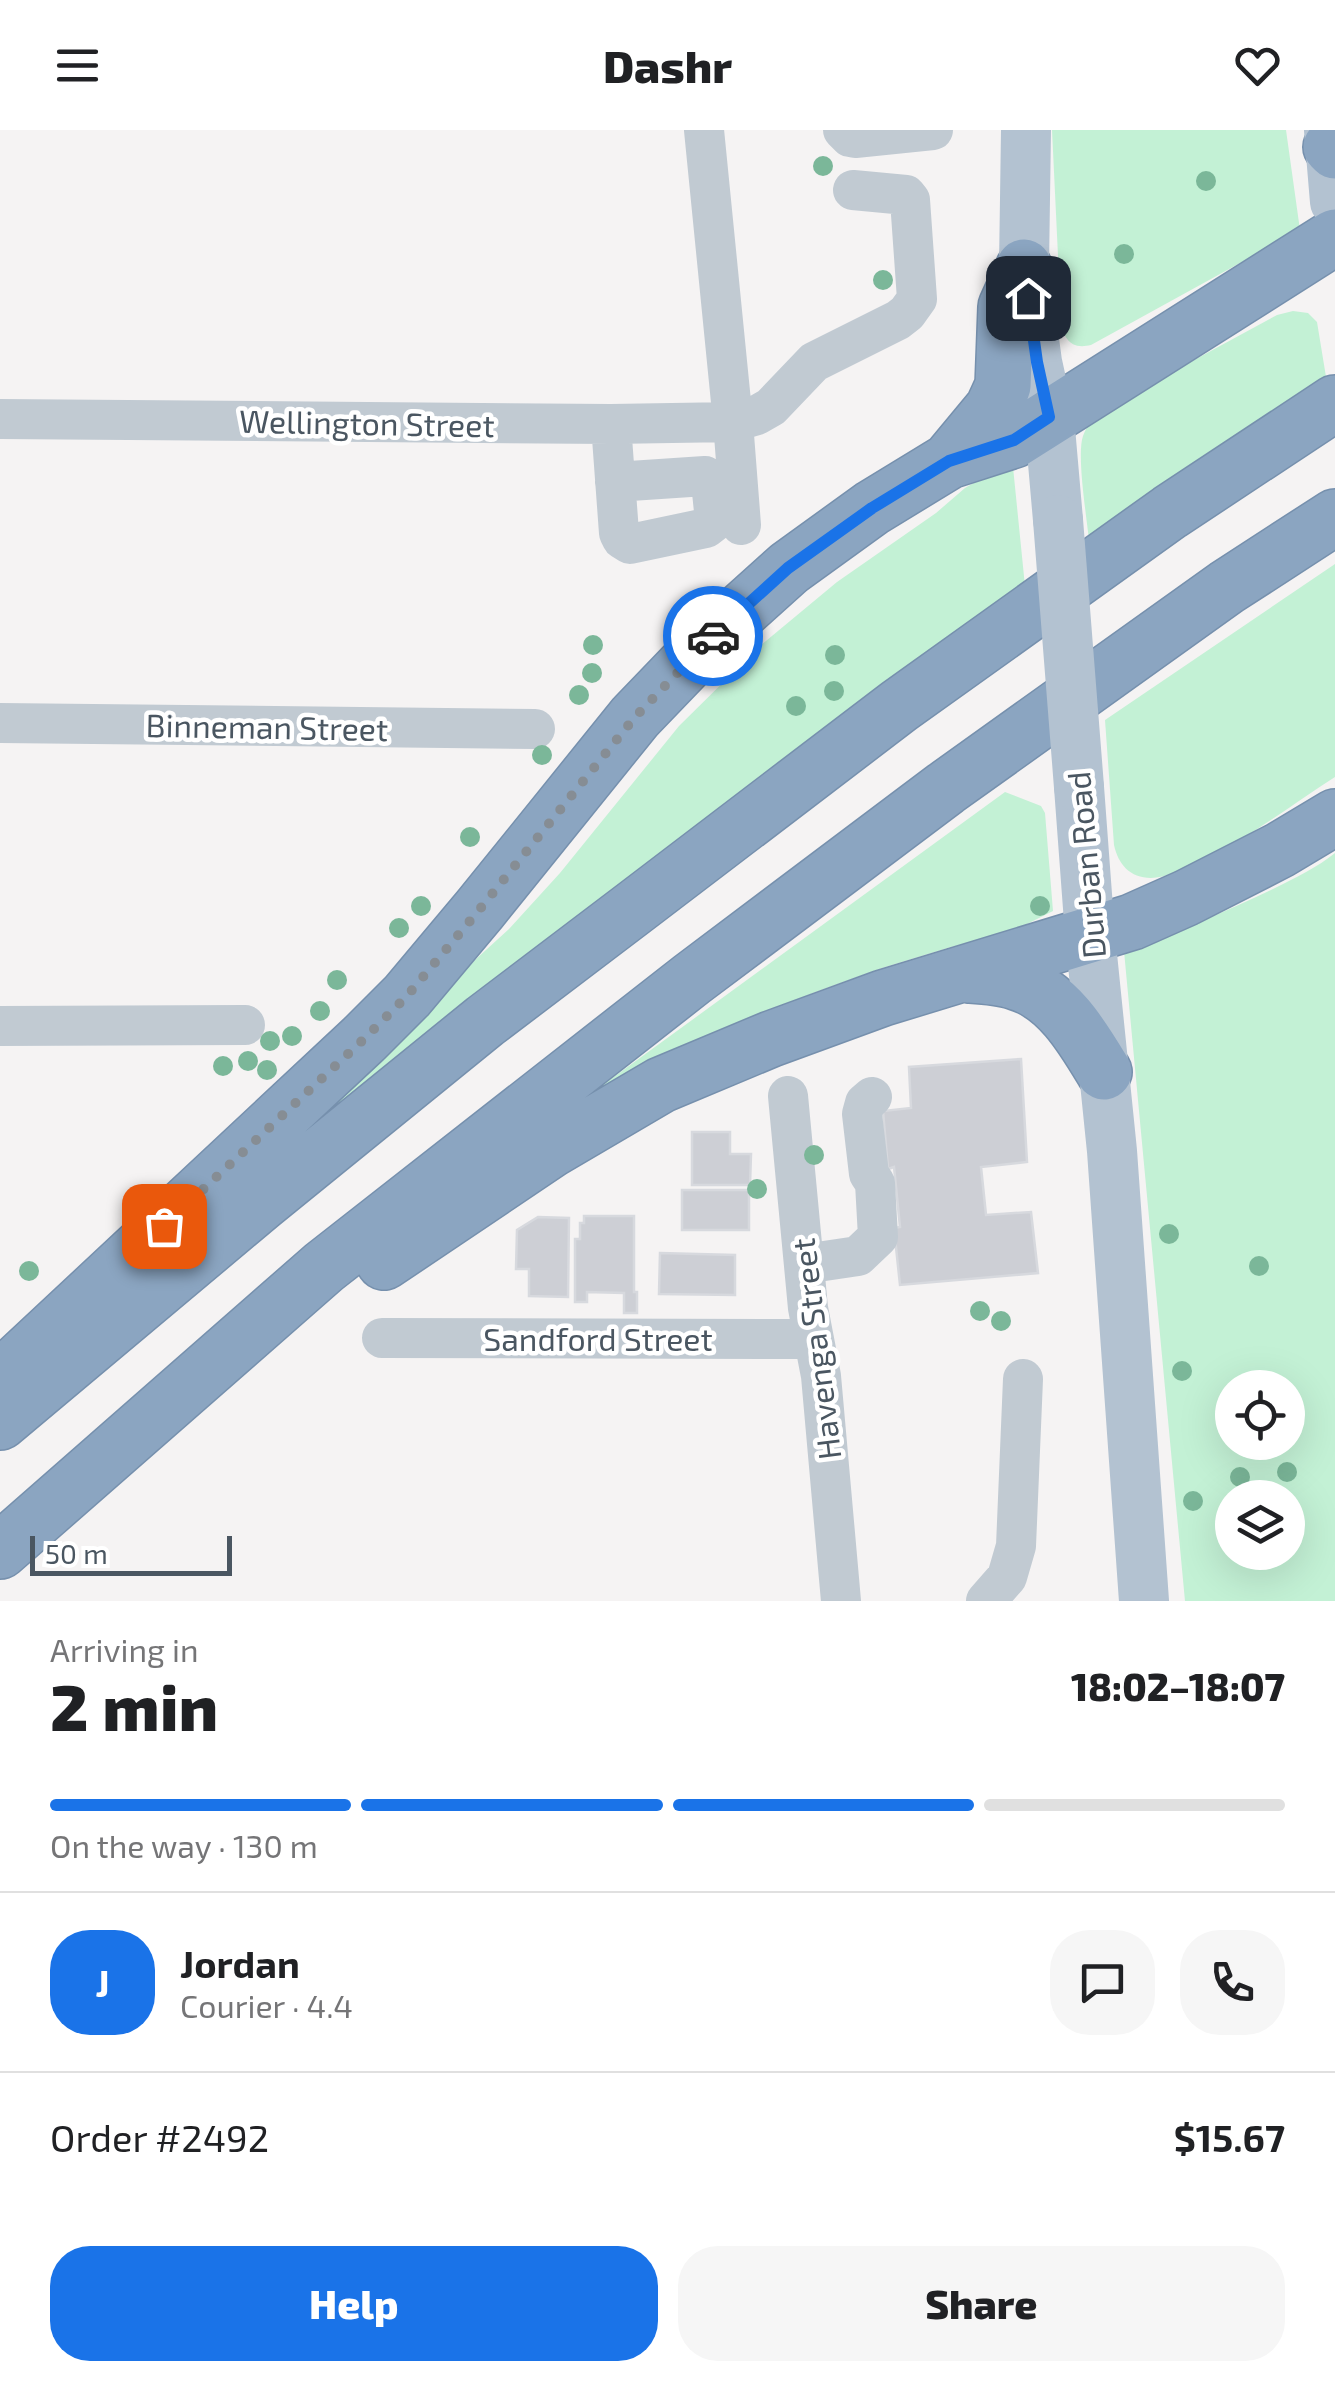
<!DOCTYPE html>
<meta charset="utf-8">
<style>
:root{--surface:#fff;--page:#f6f6f6;--text:#202124;--muted:#757577;--line:#e0e0e0;--accent:#1a73e8}
body{margin:0;font-family:"Exo 2",sans-serif;background:var(--page);color:var(--text);height:100vh;display:flex;flex-direction:column;font-size:38px;white-space:nowrap}
*{box-sizing:border-box;margin:0}
p{font-size:32px;color:var(--muted)}
.icon{flex:none;width:55px;height:55px;fill:none;stroke:currentColor;stroke-width:2;stroke-linecap:round;stroke-linejoin:round}
.map{position:relative;height:1471px;overflow:hidden}
.side{display:flex;flex-direction:column;background:var(--surface);flex:1}
.side>*{flex:none}
.tools{position:absolute;left:1215px;top:1240px;display:grid;gap:20px}
.tools a{display:grid;place-items:center;width:90px;height:90px;border-radius:50%;background:var(--surface);box-shadow:0 10px 40px #0002;font-size:50px}
.scale{position:absolute;left:30px;bottom:25px;width:202px;box-sizing:border-box;padding-left:10px;border:5px solid #4a5661;border-top:0;font-size:28px;line-height:35px;white-space:nowrap;color:#4a5661;-webkit-text-stroke:8px #fff;paint-order:stroke}
.pin{position:absolute;display:grid;place-items:center;width:85px;height:85px;color:#fff;margin:-42px;border-radius:20px;box-shadow:0 5px 15px #0006}
.courier{position:absolute;display:grid;place-items:center;width:100px;height:100px;margin:-50px;border:8px solid #1a73e8;border-radius:50%;background:#fff;color:#222;box-shadow:0 2px 12px #0007}
.overview em{font-style:normal;font-weight:800}
.overview div{display:flex;flex-direction:column-reverse}
.overview{display:flex;align-items:center;justify-content:space-between;height:170px;padding:0 50px}
h1{font-size:65px;font-weight:800;line-height:75px}
.bar{display:grid;grid-template-columns:repeat(4,1fr);gap:15px 10px;align-content:center;height:120px;padding:0 50px}
.bar i{height:12px;border-radius:8px;background:var(--line)}
.bar .on{background:var(--accent)}
.bar p{grid-column:span 4}
.line{display:flex;align-items:center;gap:25px;padding:0 50px;border-top:2px solid var(--line)}
.line div{flex:1}
.round{display:grid;place-items:center;flex:none;width:105px;height:105px;border-radius:40px;background:var(--page)}
.action{display:flex;gap:20px;margin-top:auto;padding:20px 50px}
.action a{flex:1;height:115px;border-radius:40px;background:var(--accent);color:#fff;font-size:40px;font-weight:800;line-height:115px;text-align:center}
.action a+a{background:var(--page);color:var(--text)}
header{display:flex;justify-content:space-between;align-items:center;height:130px;padding:0 50px;background:var(--surface);font-size:45px;font-weight:800}
.map>svg:first-child{display:block}
</style>
<header><svg class="icon" aria-label="menu" viewBox="0 0 24 24"><path d="M4 6h16M4 12h16M4 18h16"/></svg>Dashr<svg class="icon" aria-label="heart" viewBox="0 0 24 24"><path d="M12 20l-8-8c-3-5 5-10 8-4 3-6 11-1 8 4z"/></svg></header>
<div class="map">
<svg width="1335" height="1471" viewBox="0 0 1335 1471">
<rect width="100%" height="100%" fill="#f5f3f3"/>
<!-- green -->
<path fill="#c3f1d5" fill-rule="evenodd" d="M 1052,0 L 1286,0 L 1300,100 L 1091,215 C 1070,220 1063,208 1061,189 Z
M 1293,181 L 1308,183 L 1317,192 L 1328,259 L 1090,419 C 1088,395 1076,326 1083,306 C 1087,295 1094,287 1102,280 L 1277,185 Z
M 1006,334 L 1013,337 L 1026,466 L 273,1035 L 261,1025 L 509,799 L 560,743 L 679,596 L 760,516 L 837,452 L 936,383 L 965,358 Z
M 1335,434 L 1335,647 C 1294,673 1196,747 1151,748 C 1130,748 1118,734 1114,715 L 1105,590 Z
M 1005,662 L 1041,676 L 1045,683 L 1053,781 L 1027,794 L 1031,803 L 951,817 L 882,838 L 813,863 L 751,889 L 552,992 Z
M 1335,723 L 1335,1471 L 1185,1471 L 1124,821 C 1176,802 1226,782 1275,758 C 1295,748 1318,737 1335,723 ZM 1232,1258 L 1288,1258 L 1288,1312 L 1232,1312 ZM 1232,1368 L 1288,1368 L 1288,1422 L 1232,1422 Z"/>
<!-- building -->
<path fill="#cdcfd5" stroke="#d7d9de" stroke-width="2.5" d="M 1021,929 L 1027,1032 L 981,1037 L 986,1085 L 1031,1082 L 1038,1143 L 900,1155 L 894,1098 L 900,1097 L 894,1037 L 888,1039 L 883,981 L 911,978 L 909,937 Z
M 692,1002 L 730,1002 L 730,1024 L 751,1024 L 750,1055 L 692,1055 Z
M 682,1060 L 749,1060 L 749,1100 L 682,1100 Z
M 584,1086 L 634,1086 L 634,1162 L 637,1162 L 637,1183 L 624,1183 L 624,1163 L 587,1162 L 587,1172 L 575,1172 L 575,1109 L 580,1109 L 580,1093 L 584,1093 Z
M 538,1087 L 569,1088 L 568,1167 L 529,1166 L 529,1139 L 516,1139 L 517,1100 Z
M 660,1123 L 735,1125 L 735,1165 L 659,1164 Z"/>
<g fill="none" stroke-linecap="round" stroke-linejoin="round">
<!-- highway casing -->
<g stroke="#7690ad" stroke-width="58">
<path id="highway" d="M 1331,17 L 1335,21
M 949,331 L 993,278 L 1003,256 L 1006,177 L 1024,137
M 969,845 C 984,846 1001,847 1016,852 C 1058,864 1083,907 1104,942
M 384,1132 L 552,1019 L 661,955 L 771,909 L 883,868 L 1132,792 L 1186,768 L 1280,720 L 1335,687
M 0,1249 L 364,909 L 407,866 L 480,779 L 635,587 L 710,509 L 789,438 L 872,378 L 949,331 L 1014,310 L 1335,107
M 0,1292 L 261,1073 L 485,891 L 634,778 L 899,576 L 1170,382 L 1335,273
M 0,1421 L 324,1137 L 692,849 L 946,658 L 1227,457 L 1335,387"/>
</g>
<!-- minor -->
<path stroke="#c1cad2" stroke-width="40" d="M 704,0 L 733,292 L 741,395
M 843,0 L 850,7 L 855,8 L 933,0
M 0,289 L 611,294 L 733,292 L 757,285 L 771,277 L 814,232 L 898,190 L 907,183 L 917,169 L 910,70 L 906,65 L 853,60
M 611,294 L 619,403 L 622,409 L 630,414 L 706,398 L 715,391 L 711,352 L 705,346 L 615,352
M 0,593 L 535,599
M 0,896 L 245,895
M 788,966 L 808,1178 L 821,1246 L 841,1471
M 804,1134 L 858,1126 L 878,1107 L 875,1053 L 869,1044 L 862,984 L 865,973 L 872,967
M 382,1208 L 814,1209
M 986,1471 L 1007,1447 L 1016,1416 L 1023,1249"/>
<!-- major -->
<path stroke="#b3c2d1" stroke-width="50" d="M 1026,0 L 1024,137 L 1037,232 L 1049,287 L 1058,390
M 1329,0 L 1335,72
M 1079,657 L 1090,805 L 1112,1021 L 1144,1471"/>
<!-- highway -->
<use href="#highway" stroke="#8ba5c1" stroke-width="55"/>
<!-- major-bridge -->
<path stroke="#b3c2d1" stroke-width="50" d="M 1058,390 L 1079,657"/>
</g>
<!-- trees -->
<g fill="#7bb799">
<circle cx="823" cy="36" r="10"/>
<circle cx="1206" cy="51" r="10"/>
<circle cx="1124" cy="124" r="10"/>
<circle cx="883" cy="150" r="10"/>
<circle cx="593" cy="515" r="10"/>
<circle cx="835" cy="525" r="10"/>
<circle cx="592" cy="543" r="10"/>
<circle cx="834" cy="561" r="10"/>
<circle cx="579" cy="565" r="10"/>
<circle cx="796" cy="576" r="10"/>
<circle cx="542" cy="625" r="10"/>
<circle cx="470" cy="707" r="10"/>
<circle cx="421" cy="776" r="10"/>
<circle cx="1040" cy="776" r="10"/>
<circle cx="399" cy="798" r="10"/>
<circle cx="337" cy="850" r="10"/>
<circle cx="320" cy="881" r="10"/>
<circle cx="292" cy="906" r="10"/>
<circle cx="270" cy="911" r="10"/>
<circle cx="248" cy="931" r="10"/>
<circle cx="223" cy="936" r="10"/>
<circle cx="267" cy="940" r="10"/>
<circle cx="814" cy="1025" r="10"/>
<circle cx="757" cy="1059" r="10"/>
<circle cx="1169" cy="1104" r="10"/>
<circle cx="1259" cy="1136" r="10"/>
<circle cx="29" cy="1141" r="10"/>
<circle cx="980" cy="1181" r="10"/>
<circle cx="1001" cy="1191" r="10"/>
<circle cx="1182" cy="1241" r="10"/>
<circle cx="1287" cy="1342" r="10"/>
<circle cx="1240" cy="1347" r="10"/>
<circle cx="1193" cy="1371" r="10"/>
</g>
<g fill="none" stroke-linecap="round" stroke-linejoin="round">
<!-- done -->
<path stroke="#868d94" stroke-width="10" stroke-dasharray="0 18" d="M 164,1096 L 364,909 L 407,866 L 480,779 L 635,587 L 713,506"/>
<!-- route -->
<path stroke="#1a73e8" stroke-width="12" d="M 713,506 L 788,438 L 872,378 L 949,331 L 1014,310 L 1049,287 L 1037,232 L 1028,168"/>
</g>
<g text-anchor="middle" dominant-baseline="central" stroke-width="9" stroke-linejoin="round" paint-order="stroke">
<!-- street labels -->
<g font-size="32" fill="#4a5661" stroke="#fff">
<text transform="translate(367 292) rotate(1)">Wellington Street</text>
<text transform="translate(267 596) rotate(1)">Binneman Street</text>
<text transform="translate(1085 735) rotate(-95)">Durban Road</text>
<text x="598" y="1208">Sandford Street</text>
<text transform="translate(815 1219) rotate(-97)">Havenga Street</text>
</g>
</g>
</svg>
<div class="tools">
<a><svg class="icon" aria-label="locate" viewBox="0 0 24 24"><circle cx="12" cy="12" r="6"/><path d="M12 2v4M12 18v4M2 12h4M18 12h4"/></svg></a>
<a><svg class="icon" aria-label="layers" viewBox="0 0 24 24"><path d="M12 4l9 5-9 5-9-5zM3 14l9 5 9-5"/></svg></a>
</div>
<div class="scale">50 m</div>
<div class="pin" style="left:164px;top:1096px;background:#ea580c"><svg class="icon" aria-label="bag" viewBox="0 0 24 24"><path d="M5 8h14l-1 12H6zM9 8a3 3 0 0 1 6 0"/></svg></div>
<div class="pin" style="left:1028px;top:168px;background:#1f2937"><svg class="icon" aria-label="home" viewBox="0 0 24 24"><path d="M3 11l9-7 9 7M6 9v11h12V9"/></svg></div>
<div class="courier" style="left:713px;top:506px"><svg class="icon" aria-label="car" viewBox="0 0 24 24"><path d="M5 17H2v-5l4-1 3-4h7l3 4 3 1v5h-3M9 17h6M6 11h13"/><circle cx="7" cy="17" r="2"/><circle cx="17" cy="17" r="2"/></svg></div>
</div>
<section class="side">
<div class="overview"><div><h1>2 min</h1><p>Arriving in</p></div><em>18:02–18:07</em></div>
<div class="bar"><i class="on"></i><i class="on"></i><i class="on"></i><i></i><p>On the way · 130 m</p></div>
<div class="line" style="height:180px"><b class="round" style="background:var(--accent);color:#fff">J</b><div><b>Jordan</b><p>Courier · 4.4</p></div><a class="round"><svg class="icon" aria-label="chat" viewBox="0 0 24 24"><path d="M4 5h16v11H9l-5 4z"/></svg></a><a class="round"><svg class="icon" aria-label="phone" viewBox="0 0 24 24"><path d="M5 4h4l2 5-3 2q2 4 5 5l2-3 5 2v4C11 20 4 13 5 4z"/></svg></a></div>
<div class="line" style="height:130px"><div>Order #2492</div><b>$15.67</b></div>
<div class="action"><a>Help</a><a>Share</a></div>
</section>
